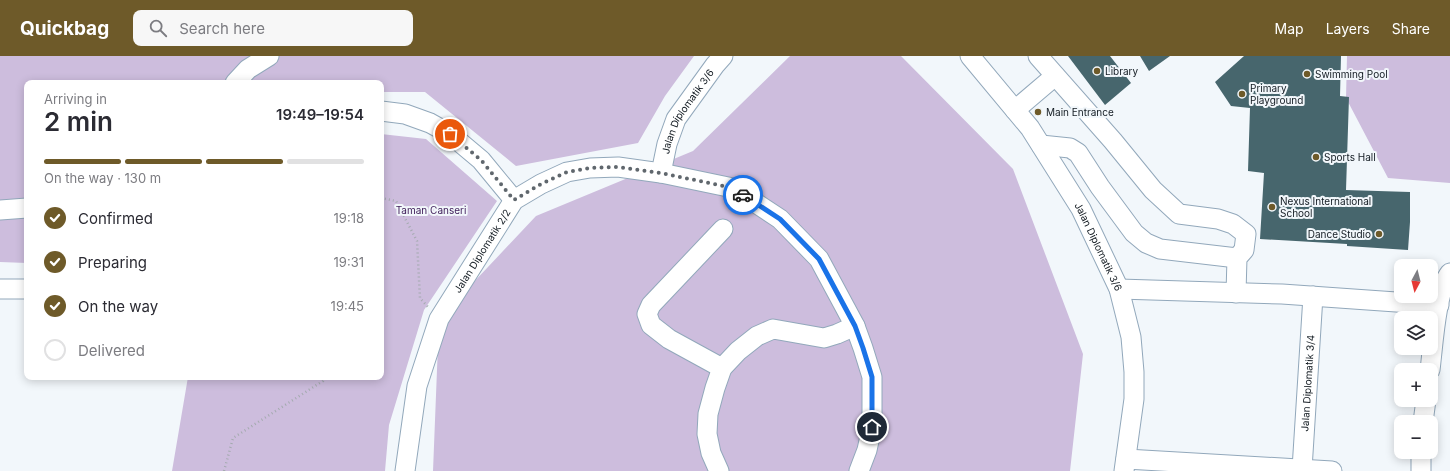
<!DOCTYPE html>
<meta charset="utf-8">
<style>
:root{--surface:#fff;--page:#f7f7f7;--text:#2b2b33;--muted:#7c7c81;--line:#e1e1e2;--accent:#6e5a29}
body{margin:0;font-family:Inter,sans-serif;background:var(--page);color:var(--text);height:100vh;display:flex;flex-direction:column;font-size:15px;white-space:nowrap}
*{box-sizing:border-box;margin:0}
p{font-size:13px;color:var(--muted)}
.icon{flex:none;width:22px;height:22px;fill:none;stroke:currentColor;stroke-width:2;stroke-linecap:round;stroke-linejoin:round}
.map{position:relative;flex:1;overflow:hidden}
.side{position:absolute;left:24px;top:24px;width:360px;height:300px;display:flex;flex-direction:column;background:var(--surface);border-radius:8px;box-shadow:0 2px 10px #0003}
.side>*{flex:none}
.needle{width:26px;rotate:187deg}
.buttons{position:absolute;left:1394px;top:203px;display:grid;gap:8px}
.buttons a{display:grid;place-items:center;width:44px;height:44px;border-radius:8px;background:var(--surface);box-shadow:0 2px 10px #0003;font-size:20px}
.pin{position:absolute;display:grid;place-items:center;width:34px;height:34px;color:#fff;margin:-17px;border:2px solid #fff;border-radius:50%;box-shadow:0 1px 4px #0007}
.courier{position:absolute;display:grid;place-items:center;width:40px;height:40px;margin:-20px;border:3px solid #1a73e8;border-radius:50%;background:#fff;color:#222;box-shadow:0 1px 5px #0007}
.overview em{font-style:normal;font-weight:600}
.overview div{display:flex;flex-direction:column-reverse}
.overview{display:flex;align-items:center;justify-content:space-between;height:68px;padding:0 20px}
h1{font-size:26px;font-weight:600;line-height:30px}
.bar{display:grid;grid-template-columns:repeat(4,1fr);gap:6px 4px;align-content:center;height:48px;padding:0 20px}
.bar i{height:5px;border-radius:3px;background:var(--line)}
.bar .active{background:var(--accent)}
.bar p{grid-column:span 4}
ol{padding:0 20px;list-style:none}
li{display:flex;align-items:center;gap:12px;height:44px}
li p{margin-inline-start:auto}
li .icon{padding:4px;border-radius:50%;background:var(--accent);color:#fff;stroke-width:4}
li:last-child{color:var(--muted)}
li i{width:22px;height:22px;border:2px solid var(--line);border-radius:50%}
header{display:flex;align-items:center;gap:24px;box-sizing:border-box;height:56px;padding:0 20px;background:var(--accent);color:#fff}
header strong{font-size:19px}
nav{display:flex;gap:22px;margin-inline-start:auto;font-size:14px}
.search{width:280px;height:36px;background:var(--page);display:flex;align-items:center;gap:10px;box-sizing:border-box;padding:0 14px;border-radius:8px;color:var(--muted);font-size:15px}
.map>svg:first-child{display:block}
</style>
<header>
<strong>Quickbag</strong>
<div class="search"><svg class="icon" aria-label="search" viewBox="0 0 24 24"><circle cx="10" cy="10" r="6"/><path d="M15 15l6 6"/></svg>Search here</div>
<nav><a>Map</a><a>Layers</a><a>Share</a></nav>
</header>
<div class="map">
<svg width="1450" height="415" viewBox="0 0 1450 415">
<rect width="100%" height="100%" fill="#f2f7fb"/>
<!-- green -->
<path fill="#cdbddd" d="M 0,0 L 694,0 L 665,40 L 638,87 L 516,110 L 425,36 L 381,36 L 381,27 L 27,27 L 27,207 L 0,206 Z
M 790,0 L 901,0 L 1013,113 L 1083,298 L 1070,415 L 433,415 L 439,263 L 536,160 L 693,95 Z
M 1347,0 L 1450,0 L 1450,127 L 1388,122 L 1346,42 Z
M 381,78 L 426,83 L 497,145 L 424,254 L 389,369 L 385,415 L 172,415 L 188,321 L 381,321 Z"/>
<!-- building -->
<path fill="#47666d" d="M 1068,0 L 1110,0 L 1131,27 L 1105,49 Z
M 1140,0 L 1170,0 L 1149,15 Z
M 1244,0 L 1341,0 L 1340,40 L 1349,41 L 1346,134 L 1410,136 L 1410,166 L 1408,194 L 1347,190 L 1347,188 L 1260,183 L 1264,117 L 1248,115 L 1250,52 L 1231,50 L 1215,26 Z"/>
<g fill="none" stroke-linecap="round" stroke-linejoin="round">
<!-- minor casing -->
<g stroke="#92a8bb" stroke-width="21">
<g id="minor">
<path id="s1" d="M 970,0 L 1030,72 L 1081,153 L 1119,233 L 1131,281 L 1134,316 L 1134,343 L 1124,415"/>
<path d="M 1038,0 L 1113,85 L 1153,134 L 1179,158 L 1218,163 L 1233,168 L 1246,178 L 1244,194 L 1237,202 L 1236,237"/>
<path d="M 235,27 L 248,13 L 269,0"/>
<path d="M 1015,54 L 1055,20"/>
<path d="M 381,55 L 405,58 L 430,67 L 450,78 L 481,104 L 514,144"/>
<path d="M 1041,89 L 1070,92 L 1078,97 L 1100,131 L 1134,177 L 1146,187 L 1160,193 L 1237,202"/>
<path id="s2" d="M 661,117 L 667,88 L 676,63 L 715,9 L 723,0"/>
<path d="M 0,154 L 27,152"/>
<path d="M 0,233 L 27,233"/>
<path d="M 1119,233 L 1282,238 L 1439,249"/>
<path d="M 722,312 L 669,283 L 651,269 L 647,258 L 651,249 L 723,173"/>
<path d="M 1430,314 C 1433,291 1436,234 1450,217"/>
<path d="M 1423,366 L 1426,344"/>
<path d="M 1421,396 L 1421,415"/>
<path d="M 1126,403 L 1332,415"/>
<path id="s3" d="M 1302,413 L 1313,240"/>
<path id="s4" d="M 405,415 L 417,330 L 439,263 L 514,144 L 541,128 L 567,116 L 590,112 L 618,111 L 661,117 L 733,132 L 780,163 L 819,203 L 855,270 L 863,292 L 872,321 L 872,371 L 867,394 L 859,415"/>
<path d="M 719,415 L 711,397 L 707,378 L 708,358 L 715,332 L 722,312 L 738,295 L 757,280 L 773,273 L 824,282 L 837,278 L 855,270"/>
</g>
</g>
<!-- path -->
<path stroke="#a4aaaf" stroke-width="2.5" stroke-dasharray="1 3" stroke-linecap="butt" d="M 381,142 L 396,145 L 417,185 L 420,242 L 428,251
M 224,415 L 233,382 L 323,325 L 324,321"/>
<!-- minor -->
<use href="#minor" stroke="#fff" stroke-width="19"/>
</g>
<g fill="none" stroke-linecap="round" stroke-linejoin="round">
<!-- done -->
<path stroke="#60676d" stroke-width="4" stroke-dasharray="0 7.2" d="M 450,78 L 481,104 L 514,144 L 541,128 L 567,116 L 590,112 L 618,111 L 661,117 L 733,132 L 743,139"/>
<!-- route -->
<path stroke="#1a73e8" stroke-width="5" d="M 743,139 L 780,163 L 819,203 L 855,270 L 863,292 L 872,321 L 872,371"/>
</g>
<!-- markers -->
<g fill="#6e5a29" stroke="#f2f7fb" stroke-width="1.5">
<circle cx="1097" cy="15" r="4"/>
<circle cx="1307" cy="18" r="4"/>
<circle cx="1242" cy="38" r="4"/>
<circle cx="1038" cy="56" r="4"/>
<circle cx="1316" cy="101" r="4"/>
<circle cx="1272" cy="151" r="4"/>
<circle cx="1379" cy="178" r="4"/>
</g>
<g text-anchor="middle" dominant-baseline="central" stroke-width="4" stroke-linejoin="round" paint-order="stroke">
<!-- poi labels -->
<g font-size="10" fill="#121a21" stroke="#f2f7fb" text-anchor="start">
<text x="1105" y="15">Library</text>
<text x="1315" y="18">Swimming Pool</text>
<text x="1250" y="32">Primary<tspan x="1250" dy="12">Playground</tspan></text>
<text x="1046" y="56">Main Entrance</text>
<text x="1324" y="101">Sports Hall</text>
<text x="1280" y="145">Nexus International<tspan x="1280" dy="12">School</tspan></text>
<text x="1371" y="178" text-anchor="end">Dance Studio</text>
</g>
<!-- street labels -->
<g font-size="10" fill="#121a21" stroke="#f2f7fb">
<text stroke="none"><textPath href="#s2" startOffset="68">Jalan Diplomatik 3/6</textPath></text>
<text stroke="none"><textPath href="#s1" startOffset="231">Jalan Diplomatik 3/6</textPath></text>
<text stroke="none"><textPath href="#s4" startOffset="237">Jalan Diplomatik 2/2</textPath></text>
<text stroke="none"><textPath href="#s3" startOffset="86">Jalan Diplomatik 3/4</textPath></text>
</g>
<!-- park labels -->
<g font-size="10" fill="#41205b" stroke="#f2f7fb">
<text x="431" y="154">Taman Canseri</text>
</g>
</g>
</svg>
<div class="buttons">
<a><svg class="needle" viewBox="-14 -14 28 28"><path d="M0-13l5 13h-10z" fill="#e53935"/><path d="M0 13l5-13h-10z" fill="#7c7c81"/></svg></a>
<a><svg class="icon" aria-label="layers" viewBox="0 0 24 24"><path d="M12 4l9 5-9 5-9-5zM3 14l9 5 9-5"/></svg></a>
<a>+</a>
<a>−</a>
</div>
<div class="pin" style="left:450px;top:78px;background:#ea580c"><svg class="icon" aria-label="bag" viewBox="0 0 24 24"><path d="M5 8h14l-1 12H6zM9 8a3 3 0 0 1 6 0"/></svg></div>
<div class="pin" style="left:872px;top:371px;background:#1f2937"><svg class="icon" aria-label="home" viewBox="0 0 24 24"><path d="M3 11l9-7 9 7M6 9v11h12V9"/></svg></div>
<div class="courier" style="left:743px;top:139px"><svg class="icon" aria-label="car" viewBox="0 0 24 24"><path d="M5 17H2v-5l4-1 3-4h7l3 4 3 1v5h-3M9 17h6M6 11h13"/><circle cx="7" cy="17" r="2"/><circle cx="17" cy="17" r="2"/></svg></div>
<section class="side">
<div class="overview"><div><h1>2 min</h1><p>Arriving in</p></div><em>19:49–19:54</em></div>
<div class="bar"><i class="active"></i><i class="active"></i><i class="active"></i><i></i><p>On the way · 130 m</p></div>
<ol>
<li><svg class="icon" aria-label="check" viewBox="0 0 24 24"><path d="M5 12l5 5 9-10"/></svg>Confirmed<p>19:18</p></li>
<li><svg class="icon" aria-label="check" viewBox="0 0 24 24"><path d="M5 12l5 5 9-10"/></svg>Preparing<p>19:31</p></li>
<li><svg class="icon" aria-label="check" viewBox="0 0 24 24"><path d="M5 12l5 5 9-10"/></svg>On the way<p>19:45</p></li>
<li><i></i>Delivered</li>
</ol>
</section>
</div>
